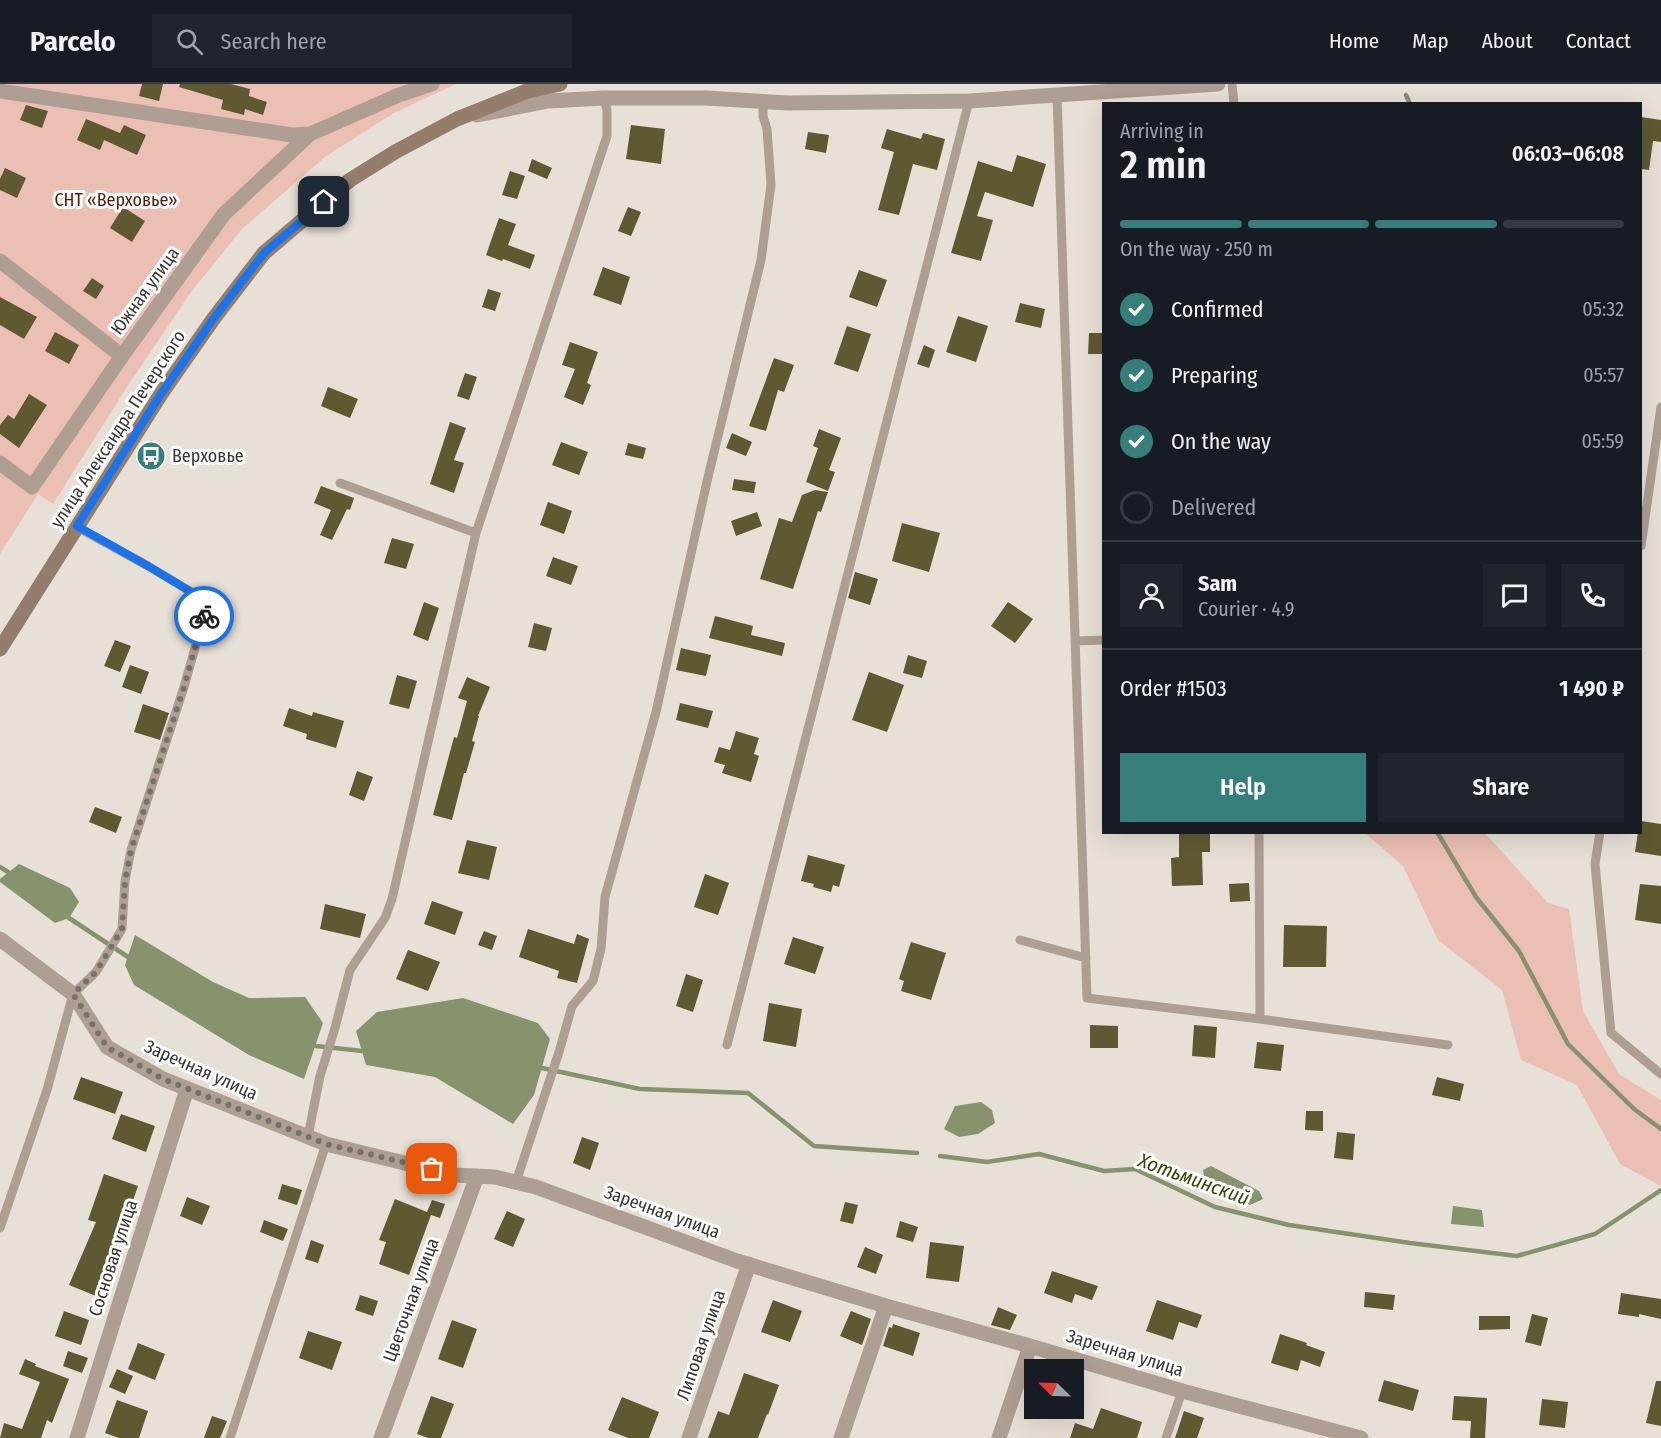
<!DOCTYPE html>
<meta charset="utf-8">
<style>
:root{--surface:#171b24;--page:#20242c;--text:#f1f3f6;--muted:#9ea1a6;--line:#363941;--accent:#367e79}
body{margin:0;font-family:"Fira Sans Condensed",sans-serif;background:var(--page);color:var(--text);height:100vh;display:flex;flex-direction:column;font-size:22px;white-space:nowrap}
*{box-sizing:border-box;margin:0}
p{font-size:20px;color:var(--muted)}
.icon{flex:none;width:33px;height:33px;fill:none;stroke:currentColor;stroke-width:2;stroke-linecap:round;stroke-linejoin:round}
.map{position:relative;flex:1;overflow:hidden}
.panel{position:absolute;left:1102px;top:18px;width:540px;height:732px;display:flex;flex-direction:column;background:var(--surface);border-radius:0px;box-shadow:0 6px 24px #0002}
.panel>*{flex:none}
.needle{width:39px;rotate:293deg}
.fabs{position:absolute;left:1024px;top:1275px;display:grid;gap:12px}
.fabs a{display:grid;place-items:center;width:60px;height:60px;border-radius:0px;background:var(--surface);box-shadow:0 6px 24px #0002;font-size:30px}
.pin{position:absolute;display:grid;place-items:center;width:51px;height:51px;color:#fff;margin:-26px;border-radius:12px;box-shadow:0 3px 9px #0006}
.courier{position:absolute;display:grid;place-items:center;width:60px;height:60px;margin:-30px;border:4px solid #1a73e8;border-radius:50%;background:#fff;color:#222;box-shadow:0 2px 8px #0007}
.head em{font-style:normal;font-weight:600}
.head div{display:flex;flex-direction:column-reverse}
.head{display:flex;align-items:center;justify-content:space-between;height:102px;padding:0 18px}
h1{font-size:39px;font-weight:600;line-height:45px}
.bar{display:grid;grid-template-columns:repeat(4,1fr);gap:9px 6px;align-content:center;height:72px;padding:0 18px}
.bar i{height:8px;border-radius:4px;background:var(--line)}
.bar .on{background:var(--accent)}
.bar p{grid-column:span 4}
.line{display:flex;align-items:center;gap:15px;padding:0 18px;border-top:2px solid var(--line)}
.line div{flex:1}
.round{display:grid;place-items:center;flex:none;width:63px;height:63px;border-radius:0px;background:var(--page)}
ol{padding:0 18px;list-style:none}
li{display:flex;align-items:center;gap:18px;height:66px}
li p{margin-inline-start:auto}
li .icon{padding:6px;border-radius:50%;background:var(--accent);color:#fff;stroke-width:4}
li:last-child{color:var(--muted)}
li i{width:33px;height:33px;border:3px solid var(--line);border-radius:50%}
.action{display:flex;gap:12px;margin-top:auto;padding:12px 18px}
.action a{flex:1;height:69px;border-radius:0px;background:var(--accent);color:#fff;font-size:24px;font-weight:600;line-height:69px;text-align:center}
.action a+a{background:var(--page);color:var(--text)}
header{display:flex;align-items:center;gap:36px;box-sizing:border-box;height:84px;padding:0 30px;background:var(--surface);border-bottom:2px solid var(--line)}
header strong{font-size:28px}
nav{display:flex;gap:33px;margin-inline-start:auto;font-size:21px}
.search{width:420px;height:54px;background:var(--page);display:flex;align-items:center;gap:15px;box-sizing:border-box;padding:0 21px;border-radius:0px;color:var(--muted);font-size:22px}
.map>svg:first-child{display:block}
</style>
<header>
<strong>Parcelo</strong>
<div class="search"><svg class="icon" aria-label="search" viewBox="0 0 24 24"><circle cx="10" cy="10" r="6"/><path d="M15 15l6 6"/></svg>Search here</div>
<nav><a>Home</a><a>Map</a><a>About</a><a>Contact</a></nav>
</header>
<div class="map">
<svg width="1661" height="1354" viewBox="0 0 1661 1354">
<rect width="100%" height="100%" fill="#e7e0d6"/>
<!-- green -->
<path fill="#ebbfb4" d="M 0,0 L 456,0 L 392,30 L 325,73 L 242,145 L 191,208 L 127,303 L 53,420 L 38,410 L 0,470 Z
M 1365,749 L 1485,749 L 1548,819 L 1569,825 L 1583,927 L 1619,990 L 1661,1016 L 1661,1102 L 1620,1080 L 1577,1001 L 1521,976 L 1502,906 L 1438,856 L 1403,782 Z"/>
<!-- water -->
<path fill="#86936c" d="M 19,780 L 70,804 L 79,818 L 69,834 L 55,839 L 0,798 L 0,795 Z
M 135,851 L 213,898 L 249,914 L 305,913 L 323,939 L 304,995 L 249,971 L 134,901 L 125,881 Z
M 463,914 L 538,939 L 550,955 L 534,1011 L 513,1040 L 435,993 L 366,981 L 356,947 L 377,928 Z
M 981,1018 L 992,1026 L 995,1039 L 978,1050 L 959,1053 L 944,1045 L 955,1022 Z
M 1211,1082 L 1259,1107 L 1263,1115 L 1250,1121 L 1205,1099 L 1203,1086 Z
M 1453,1122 L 1482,1126 L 1484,1143 L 1451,1140 Z"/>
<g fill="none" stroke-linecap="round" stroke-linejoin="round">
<!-- stream -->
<path stroke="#86936c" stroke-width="4.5" d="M 1406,11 L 1410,20
M 1437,748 L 1476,813 L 1519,867 L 1568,960 L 1634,1025 L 1661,1045
M 0,783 L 8,788
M 69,834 L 128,873
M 316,962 L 362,967
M 542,984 L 640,1005 L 748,1009 L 814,1062 L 917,1069
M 940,1072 L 987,1078 L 1039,1070 L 1104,1087 L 1135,1085 L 1215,1123 L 1289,1141 L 1410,1159 L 1517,1172 L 1595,1150 L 1661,1106"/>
</g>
<!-- building -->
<path fill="#5f5932" d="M 142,0 L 163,0 L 159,17 L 139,12 Z
M 180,0 L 231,0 L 250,5 L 249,12 L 267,18 L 263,31 L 245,25 L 244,31 L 221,25 L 223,16 L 179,3 Z
M 26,21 L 48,27 L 42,44 L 20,36 Z
M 1641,33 L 1661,36 L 1661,58 L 1653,57 L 1649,86 L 1641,85 Z
M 86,35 L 120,49 L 124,41 L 146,51 L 137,71 L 104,56 L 100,66 L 77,56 Z
M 631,41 L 665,45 L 661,80 L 626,75 Z
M 887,45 L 921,55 L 923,49 L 945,55 L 937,86 L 913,80 L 899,131 L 878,126 L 894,68 L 881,64 Z
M 808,48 L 829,51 L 826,69 L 805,65 Z
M 1017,71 L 1046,80 L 1033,123 L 985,108 L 977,132 L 993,136 L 981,177 L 951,169 L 978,77 L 1012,88 Z
M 532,75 L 552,84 L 547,95 L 528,87 Z
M 5,84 L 26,94 L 17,114 L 0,106 L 0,95 Z
M 510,87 L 525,92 L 517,115 L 502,111 Z
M 123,123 L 145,137 L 132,158 L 110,144 Z
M 628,123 L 641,128 L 631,152 L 618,147 Z
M 499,134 L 516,140 L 508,161 L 535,171 L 530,185 L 503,175 L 502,177 L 486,171 Z
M 603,183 L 630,193 L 621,221 L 593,211 Z
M 859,186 L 887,196 L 877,223 L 849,213 Z
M 92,194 L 104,202 L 96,215 L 83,207 Z
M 488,205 L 501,209 L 495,227 L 482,223 Z
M 0,213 L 37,233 L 24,255 L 0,241 Z
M 1020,219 L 1045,225 L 1041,244 L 1015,238 Z
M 958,232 L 988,242 L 976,278 L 946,268 Z
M 847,242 L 871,250 L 858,288 L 834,280 Z
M 55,248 L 79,261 L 69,280 L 45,267 Z
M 1089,249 L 1104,249 L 1104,270 L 1088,270 Z
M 570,258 L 598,268 L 587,299 L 591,301 L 583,321 L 564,313 L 575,285 L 562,281 Z
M 924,261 L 935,266 L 929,284 L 917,280 Z
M 774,274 L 794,281 L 784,308 L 778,306 L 766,347 L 749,342 Z
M 465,289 L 477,293 L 469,316 L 457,312 Z
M 328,303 L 358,315 L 350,334 L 321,322 Z
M 29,310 L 47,321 L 19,364 L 0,350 L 0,341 L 8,331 L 14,335 Z
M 450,338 L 466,344 L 454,376 L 464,379 L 454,409 L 430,400 Z
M 819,345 L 841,354 L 829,386 L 835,388 L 828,407 L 806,398 L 818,364 L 813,362 Z
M 732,349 L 752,358 L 746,372 L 726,364 Z
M 561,358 L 588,368 L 579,391 L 552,381 Z
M 628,359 L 646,364 L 643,375 L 625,371 Z
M 734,395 L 756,398 L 754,409 L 732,406 Z
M 321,402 L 354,414 L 350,426 L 347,425 L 332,456 L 320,451 L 331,426 L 314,419 Z
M 815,406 L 828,408 L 821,428 L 818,427 L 793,505 L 760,495 L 779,434 L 792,438 L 802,411 Z
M 548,418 L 572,427 L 564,450 L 540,441 Z
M 757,428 L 762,442 L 736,452 L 731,437 Z
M 902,439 L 940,449 L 929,488 L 892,477 Z
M 392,454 L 414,460 L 406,485 L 384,479 Z
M 553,473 L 578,482 L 571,501 L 546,492 Z
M 855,488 L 878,495 L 870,521 L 848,514 Z
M 424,518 L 439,524 L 428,557 L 413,551 Z
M 1008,518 L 1033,535 L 1015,559 L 991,542 Z
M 715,532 L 753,542 L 751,551 L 785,559 L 782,572 L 709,554 Z
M 534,539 L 552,544 L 546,567 L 528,563 Z
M 115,556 L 131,562 L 120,588 L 104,582 Z
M 681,564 L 711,571 L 706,592 L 676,586 Z
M 908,571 L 927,577 L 922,594 L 903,589 Z
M 130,581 L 149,588 L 141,610 L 122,603 Z
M 869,588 L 904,601 L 887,648 L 852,636 Z
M 397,591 L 417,597 L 409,625 L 389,620 Z
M 467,593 L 490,603 L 478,632 L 479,632 L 472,657 L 475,658 L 466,689 L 464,689 L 452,736 L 433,731 L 454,653 L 457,654 L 467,617 L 458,614 Z
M 680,619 L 713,627 L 708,644 L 676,636 Z
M 143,620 L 169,629 L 160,656 L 134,648 Z
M 289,624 L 312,632 L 313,628 L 344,637 L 336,664 L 306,655 L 307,650 L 283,642 Z
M 736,647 L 759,654 L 754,670 L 759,672 L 751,698 L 722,689 L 725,681 L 714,678 L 719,663 L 730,666 Z
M 357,687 L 373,693 L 364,717 L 349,711 Z
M 95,723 L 122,733 L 116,749 L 89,738 Z
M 1641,737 L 1661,740 L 1661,772 L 1635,768 L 1638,748 L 1641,748 Z
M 1179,748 L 1210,748 L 1210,768 L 1202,768 L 1203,801 L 1172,802 L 1171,774 L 1179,773 Z
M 467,756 L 497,763 L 489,796 L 458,789 Z
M 808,771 L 845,781 L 839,803 L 833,801 L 831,808 L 813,803 L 814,800 L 801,797 Z
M 705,790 L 729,799 L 718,831 L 694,823 Z
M 1249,799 L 1250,817 L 1230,818 L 1229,800 Z
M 1640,800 L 1661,802 L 1661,840 L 1635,836 Z
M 432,817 L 463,828 L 455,851 L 424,840 Z
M 325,820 L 366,830 L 360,854 L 320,845 Z
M 1284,841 L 1327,842 L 1326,883 L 1283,883 Z
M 528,845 L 574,860 L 577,850 L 589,855 L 577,899 L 557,894 L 559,887 L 519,873 Z
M 484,847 L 497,852 L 492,866 L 478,861 Z
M 793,853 L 824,863 L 815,890 L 784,880 Z
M 911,858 L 946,869 L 931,916 L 901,907 L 904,897 L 899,895 Z
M 408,866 L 440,878 L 428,907 L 396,895 Z
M 686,890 L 703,896 L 693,928 L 676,922 Z
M 769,919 L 802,925 L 796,963 L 763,957 Z
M 1090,941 L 1118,942 L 1118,964 L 1090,964 Z
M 1194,941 L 1217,943 L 1215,974 L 1192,972 Z
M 1257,958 L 1284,961 L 1281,987 L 1254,984 Z
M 81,993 L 123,1008 L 115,1030 L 73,1015 Z
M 1437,993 L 1464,1000 L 1460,1017 L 1432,1011 Z
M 1306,1027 L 1323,1027 L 1323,1047 L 1305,1046 Z
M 121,1030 L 155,1042 L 146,1068 L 112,1055 Z
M 1337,1048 L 1355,1050 L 1353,1076 L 1334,1074 Z
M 582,1053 L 599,1059 L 590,1086 L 573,1079 Z
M 104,1090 L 138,1102 L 120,1154 L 96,1212 L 69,1201 L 96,1138 L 88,1136 Z
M 282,1100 L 302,1106 L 297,1121 L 278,1115 Z
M 187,1113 L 210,1122 L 202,1141 L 180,1132 Z
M 395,1115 L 427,1128 L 432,1116 L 445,1120 L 440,1134 L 431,1131 L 409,1191 L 379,1180 L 386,1158 L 379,1156 Z
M 845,1118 L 858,1121 L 853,1140 L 840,1137 Z
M 507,1127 L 525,1135 L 513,1163 L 494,1155 Z
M 264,1136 L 288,1145 L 283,1157 L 260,1148 Z
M 900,1137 L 918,1143 L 913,1158 L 896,1153 Z
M 311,1156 L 324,1161 L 318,1179 L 305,1175 Z
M 930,1158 L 964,1162 L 959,1198 L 926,1194 Z
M 865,1163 L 883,1171 L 876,1190 L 857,1183 Z
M 1052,1187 L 1098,1202 L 1092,1216 L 1075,1210 L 1072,1219 L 1044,1209 Z
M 1365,1208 L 1395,1211 L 1393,1226 L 1364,1223 Z
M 1621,1209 L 1661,1215 L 1661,1235 L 1639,1230 L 1639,1233 L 1618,1230 Z
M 360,1211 L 378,1217 L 373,1232 L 355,1226 Z
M 773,1216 L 802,1227 L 790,1258 L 761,1248 Z
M 1157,1216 L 1202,1231 L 1197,1244 L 1179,1238 L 1173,1256 L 1146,1247 Z
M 998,1223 L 1017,1231 L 1010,1246 L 991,1241 Z
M 64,1227 L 89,1236 L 81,1261 L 55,1252 Z
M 851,1227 L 871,1235 L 862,1261 L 840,1252 Z
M 1532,1230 L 1548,1234 L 1541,1262 L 1525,1258 Z
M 1479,1232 L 1510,1232 L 1510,1245 L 1479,1246 Z
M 452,1236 L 477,1245 L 463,1284 L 438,1275 Z
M 893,1240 L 920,1249 L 913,1272 L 883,1262 L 889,1243 L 892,1244 Z
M 308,1247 L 342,1258 L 332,1286 L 299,1274 Z
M 1280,1250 L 1307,1259 L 1306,1261 L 1325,1268 L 1320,1283 L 1301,1276 L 1298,1287 L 1271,1279 Z
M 138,1259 L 165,1270 L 155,1296 L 128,1285 Z
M 68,1267 L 88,1274 L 82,1289 L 63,1282 Z
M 25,1275 L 36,1280 L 35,1282 L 69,1295 L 52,1339 L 47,1336 L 41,1354 L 0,1354 L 4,1339 L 22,1345 L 40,1298 L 19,1290 Z
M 117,1285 L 133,1292 L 125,1310 L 109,1303 Z
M 744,1289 L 779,1301 L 768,1331 L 767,1330 L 758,1354 L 708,1354 L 718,1327 L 729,1331 Z
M 1384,1296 L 1419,1306 L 1413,1327 L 1378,1317 Z
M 1656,1297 L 1661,1297 L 1661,1342 L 1646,1339 Z
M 431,1312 L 454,1320 L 441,1354 L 428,1354 L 417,1350 Z
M 1454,1312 L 1487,1314 L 1485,1354 L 1470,1354 L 1471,1337 L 1452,1336 Z
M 622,1313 L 659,1328 L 649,1354 L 628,1354 L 608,1346 Z
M 1542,1315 L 1568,1318 L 1565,1344 L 1539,1341 Z
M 117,1316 L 148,1327 L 139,1354 L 119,1354 L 105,1349 Z
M 1101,1324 L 1142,1338 L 1137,1354 L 1070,1354 L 1075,1339 L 1093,1345 Z
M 1184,1327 L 1204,1334 L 1197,1354 L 1175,1354 Z
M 212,1332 L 227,1337 L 220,1354 L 204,1354 Z"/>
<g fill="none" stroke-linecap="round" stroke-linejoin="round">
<!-- service -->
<path stroke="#af9e92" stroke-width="9" d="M 1232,0 L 1234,20
M 1057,11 L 1087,914 L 1260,935
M 340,399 L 476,449
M 1641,462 L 1661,323
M 1075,557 L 1104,556
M 1259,748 L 1260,935 L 1448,961
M 1600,748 L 1595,780 L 1611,949 L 1661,990
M 1020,856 L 1086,874
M 727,961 L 969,17
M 308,1052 L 320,992 L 335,944 L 350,886 L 385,834 L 392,815 L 476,449 L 607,52 L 607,26 L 604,14
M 516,1098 L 559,968 L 572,922 L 593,897 L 601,865 L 605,813 L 656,628 L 708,393 L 761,176 L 771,101 L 767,45 L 763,32 L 763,17
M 0,1144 L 47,1006 L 73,910 L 96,888 L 122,845 L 125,797 L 131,766 L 184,603 L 208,518 L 148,482 L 77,443
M 230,1354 L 326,1060
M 1166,1354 L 1182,1307"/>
<!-- minor -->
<path stroke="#af9e92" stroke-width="15" d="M 0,7 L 292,51 L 310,50 L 399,11 L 432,0
M 477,31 L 548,17 L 604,14 L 706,14 L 788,19 L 969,17 L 1218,0
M 0,177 L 122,272
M 0,379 L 32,403 L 122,272 L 224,130 L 310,50
M 0,855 L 73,910 L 107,963 L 163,995 L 326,1060 L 454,1091 L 495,1093 L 536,1103 L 737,1177 L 886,1222 L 1030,1262 L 1182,1307 L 1361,1354
M 77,1354 L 187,1005
M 381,1354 L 477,1092
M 689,1354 L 749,1180
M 841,1354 L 886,1222
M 999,1354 L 1030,1262"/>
<!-- secondary -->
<path stroke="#957d6c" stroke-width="15" d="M 0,565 L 161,310 L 214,234 L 264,169 L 350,96 L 395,68 L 457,35 L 527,7 L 560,0"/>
</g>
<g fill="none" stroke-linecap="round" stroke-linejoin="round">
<!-- done -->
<path stroke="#76726b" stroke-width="6" stroke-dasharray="0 10.8" d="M 204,532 L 184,603 L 131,766 L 125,797 L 122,845 L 96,888 L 73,910 L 107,963 L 163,995 L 326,1060 L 432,1085"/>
<!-- route -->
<path stroke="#1a73e8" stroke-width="8" d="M 204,532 L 208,518 L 148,482 L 77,442 L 161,310 L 214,234 L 264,169 L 324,118"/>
</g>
<!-- icons -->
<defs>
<g id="bus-disc" transform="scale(1.5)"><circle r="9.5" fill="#367e79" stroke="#fff"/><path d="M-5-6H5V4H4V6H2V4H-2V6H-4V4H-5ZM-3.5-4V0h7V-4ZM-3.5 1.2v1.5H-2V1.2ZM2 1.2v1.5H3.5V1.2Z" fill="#fff"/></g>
</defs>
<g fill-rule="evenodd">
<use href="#bus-disc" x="151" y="372"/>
</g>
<g text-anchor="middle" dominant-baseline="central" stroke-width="6" stroke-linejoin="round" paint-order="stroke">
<!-- park labels -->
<g font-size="18" fill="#531a0e" stroke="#fff">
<text x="116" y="116">СНТ «Верховье»</text>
</g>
<!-- street labels -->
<g font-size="18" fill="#393632" stroke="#fff">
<text transform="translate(145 207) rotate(-54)">Южная улица</text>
<text transform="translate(118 345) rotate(-57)">улица Александра Печерского</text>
<text transform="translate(201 986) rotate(24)">Заречная улица</text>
<text transform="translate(662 1128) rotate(20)">Заречная улица</text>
<text transform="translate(113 1174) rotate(-72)">Сосновая улица</text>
<text transform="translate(411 1216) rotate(-70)">Цветочная улица</text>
<text transform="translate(701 1261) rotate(-71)">Липовая улица</text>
<text transform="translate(1125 1269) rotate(17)">Заречная улица</text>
</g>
<!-- poi labels -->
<g font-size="18" fill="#393632" stroke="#fff" text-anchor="start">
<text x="172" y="372">Верховье</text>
</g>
<!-- water labels -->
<g font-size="20" font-style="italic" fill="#364502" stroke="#fff">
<text transform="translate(1194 1095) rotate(20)">Хотьминский</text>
</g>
</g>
</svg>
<div class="fabs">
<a><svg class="needle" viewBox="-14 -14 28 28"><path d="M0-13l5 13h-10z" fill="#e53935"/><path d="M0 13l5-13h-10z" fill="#9ea1a6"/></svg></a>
</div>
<div class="pin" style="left:432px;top:1085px;background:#ea580c"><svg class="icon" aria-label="bag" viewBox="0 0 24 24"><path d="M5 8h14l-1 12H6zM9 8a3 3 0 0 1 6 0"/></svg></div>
<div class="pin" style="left:324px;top:118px;background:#1f2937"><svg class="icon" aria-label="home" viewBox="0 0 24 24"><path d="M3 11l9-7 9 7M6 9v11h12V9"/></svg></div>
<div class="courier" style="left:204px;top:532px"><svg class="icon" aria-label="bike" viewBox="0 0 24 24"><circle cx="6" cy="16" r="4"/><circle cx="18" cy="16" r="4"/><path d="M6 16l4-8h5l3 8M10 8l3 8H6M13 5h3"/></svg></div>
<section class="panel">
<div class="head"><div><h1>2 min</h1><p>Arriving in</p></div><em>06:03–06:08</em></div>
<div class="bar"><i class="on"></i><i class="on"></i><i class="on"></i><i></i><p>On the way · 250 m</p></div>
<ol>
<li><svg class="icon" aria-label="check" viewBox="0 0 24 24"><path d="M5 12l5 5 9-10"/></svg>Confirmed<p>05:32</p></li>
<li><svg class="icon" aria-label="check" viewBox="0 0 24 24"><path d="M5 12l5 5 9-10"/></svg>Preparing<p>05:57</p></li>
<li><svg class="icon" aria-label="check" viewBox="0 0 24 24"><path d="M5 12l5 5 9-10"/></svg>On the way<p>05:59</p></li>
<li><i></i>Delivered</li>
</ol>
<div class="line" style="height:108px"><a class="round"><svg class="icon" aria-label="person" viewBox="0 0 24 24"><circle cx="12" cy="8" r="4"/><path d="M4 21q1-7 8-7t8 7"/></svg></a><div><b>Sam</b><p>Courier · 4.9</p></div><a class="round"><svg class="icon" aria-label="chat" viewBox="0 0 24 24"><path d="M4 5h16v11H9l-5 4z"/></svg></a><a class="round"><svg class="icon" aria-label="phone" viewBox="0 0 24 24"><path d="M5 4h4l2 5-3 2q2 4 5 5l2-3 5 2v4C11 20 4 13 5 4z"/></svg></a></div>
<div class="line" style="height:78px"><div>Order #1503</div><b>1 490 ₽</b></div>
<div class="action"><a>Help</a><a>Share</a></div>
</section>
</div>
